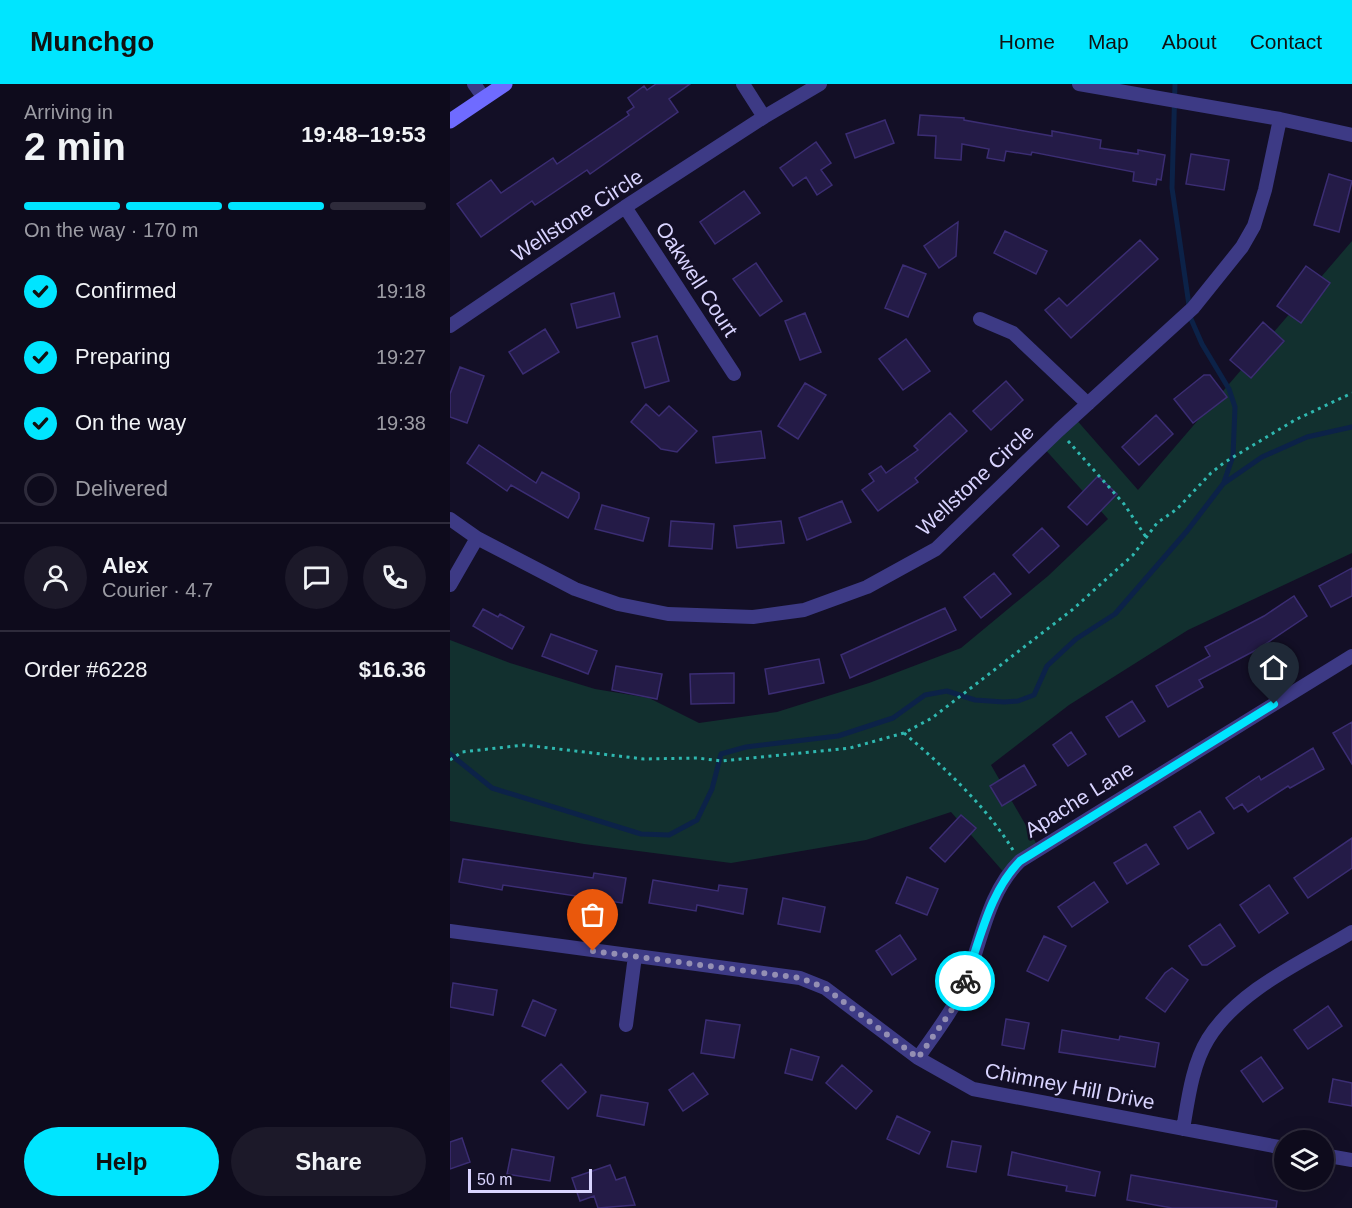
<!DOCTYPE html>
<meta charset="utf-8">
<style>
:root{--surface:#0e0b1c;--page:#1c1929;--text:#f1f3f6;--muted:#9b9ba3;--line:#2e2b3b;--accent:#00e5ff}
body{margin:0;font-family:Arial,sans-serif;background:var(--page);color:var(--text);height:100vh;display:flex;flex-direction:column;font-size:22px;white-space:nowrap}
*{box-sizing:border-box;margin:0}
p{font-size:20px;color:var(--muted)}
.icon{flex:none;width:33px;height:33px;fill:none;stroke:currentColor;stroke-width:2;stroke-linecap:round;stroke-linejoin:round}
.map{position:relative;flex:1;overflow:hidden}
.sheet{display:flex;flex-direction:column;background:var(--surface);width:450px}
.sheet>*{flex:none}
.tools{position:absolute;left:824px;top:1046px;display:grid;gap:12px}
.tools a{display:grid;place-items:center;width:60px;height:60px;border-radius:50%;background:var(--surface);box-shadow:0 6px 24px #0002,0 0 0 2px var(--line);font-size:30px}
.scale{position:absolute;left:18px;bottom:15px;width:124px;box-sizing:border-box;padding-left:6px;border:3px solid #d9d4ff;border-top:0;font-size:16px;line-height:21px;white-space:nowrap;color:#d9d4ff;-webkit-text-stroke:4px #130f26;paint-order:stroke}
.pin{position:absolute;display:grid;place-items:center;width:51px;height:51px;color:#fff;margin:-62px -26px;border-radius:50% 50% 50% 0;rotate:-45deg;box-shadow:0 0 6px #0007}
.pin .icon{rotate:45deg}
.courier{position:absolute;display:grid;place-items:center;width:60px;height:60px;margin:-30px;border:4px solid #00e5ff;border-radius:50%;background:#fff;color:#222;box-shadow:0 2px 8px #0007}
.overview em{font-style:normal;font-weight:700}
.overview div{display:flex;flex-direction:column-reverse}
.overview{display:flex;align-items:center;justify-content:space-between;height:102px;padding:0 24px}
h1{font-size:39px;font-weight:700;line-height:45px}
.bar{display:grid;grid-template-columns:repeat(4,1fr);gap:9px 6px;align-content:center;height:72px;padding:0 24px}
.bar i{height:8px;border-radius:4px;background:var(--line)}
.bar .current{background:var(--accent)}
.bar p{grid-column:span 4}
.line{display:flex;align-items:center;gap:15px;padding:0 24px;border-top:2px solid var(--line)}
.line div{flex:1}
.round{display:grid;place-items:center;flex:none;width:63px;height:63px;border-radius:32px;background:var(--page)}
ol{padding:0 24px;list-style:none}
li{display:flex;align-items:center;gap:18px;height:66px}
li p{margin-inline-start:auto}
li .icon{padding:6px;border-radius:50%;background:var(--accent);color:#111;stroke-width:4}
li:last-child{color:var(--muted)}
li i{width:33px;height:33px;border:3px solid var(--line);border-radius:50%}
.cta{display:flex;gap:12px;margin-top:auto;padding:12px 24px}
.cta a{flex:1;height:69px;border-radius:36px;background:var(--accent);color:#111;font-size:24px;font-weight:700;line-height:69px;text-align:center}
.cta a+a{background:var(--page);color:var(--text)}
header{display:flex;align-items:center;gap:36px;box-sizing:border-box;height:84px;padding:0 30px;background:var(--accent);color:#111}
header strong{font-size:28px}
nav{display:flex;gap:33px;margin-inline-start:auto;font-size:21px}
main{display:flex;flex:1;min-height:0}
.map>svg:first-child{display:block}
</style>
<header>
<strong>Munchgo</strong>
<nav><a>Home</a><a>Map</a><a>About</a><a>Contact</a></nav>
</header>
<main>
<section class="sheet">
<div class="overview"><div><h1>2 min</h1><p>Arriving in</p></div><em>19:48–19:53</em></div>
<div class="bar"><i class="current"></i><i class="current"></i><i class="current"></i><i></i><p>On the way · 170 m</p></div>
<ol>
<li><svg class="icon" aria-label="check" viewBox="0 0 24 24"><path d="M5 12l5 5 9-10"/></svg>Confirmed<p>19:18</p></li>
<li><svg class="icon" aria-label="check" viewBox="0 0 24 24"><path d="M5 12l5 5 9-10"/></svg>Preparing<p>19:27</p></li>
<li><svg class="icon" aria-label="check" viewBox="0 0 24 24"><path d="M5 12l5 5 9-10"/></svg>On the way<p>19:38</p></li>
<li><i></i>Delivered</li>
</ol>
<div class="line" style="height:108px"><a class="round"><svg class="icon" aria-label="person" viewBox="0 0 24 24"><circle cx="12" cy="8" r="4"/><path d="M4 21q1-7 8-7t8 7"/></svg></a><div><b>Alex</b><p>Courier · 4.7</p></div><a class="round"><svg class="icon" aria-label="chat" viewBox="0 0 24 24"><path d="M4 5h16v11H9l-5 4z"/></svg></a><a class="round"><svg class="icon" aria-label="phone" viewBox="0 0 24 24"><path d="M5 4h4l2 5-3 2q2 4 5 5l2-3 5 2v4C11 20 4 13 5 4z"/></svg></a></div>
<div class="line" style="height:78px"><div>Order #6228</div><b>$16.36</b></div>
<div class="cta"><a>Help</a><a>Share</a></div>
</section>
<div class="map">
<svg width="902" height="1124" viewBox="0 0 902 1124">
<rect width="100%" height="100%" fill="#130f26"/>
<!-- green -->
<path fill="#12302f" d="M 902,157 L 902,469 L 738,546 L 619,621 L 541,681 L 589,764 L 557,792 L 501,728 L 416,756 L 281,779 L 134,760 L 0,737 L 0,556 L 60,579 L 145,605 L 199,614 L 249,639 L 327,628 L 419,599 L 511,564 L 598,492 L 658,435 L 592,362 L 624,333 L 688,406 Z"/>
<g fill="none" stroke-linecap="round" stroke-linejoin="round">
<!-- stream -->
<path stroke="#0c2248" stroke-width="5" d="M 725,0 L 722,104 L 741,235 L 752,260 L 779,305 L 785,323 L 783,372 L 774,398
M 0,670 L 42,704 L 191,750 L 219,751 L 247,736 L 262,705 L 271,670 L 296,663 L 388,652 L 443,634 L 475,611 L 497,607 L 525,616 L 554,618 L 568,617 L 584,611 L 597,582 L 626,555 L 665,530 L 737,447 L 773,400 L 812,373 L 857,353 L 902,343"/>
</g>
<!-- building -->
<path fill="#241b47" stroke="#3b2d73" stroke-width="1.5" d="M 206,0 L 240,0 L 219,15 L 228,28 L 140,90 L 137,86 L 85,121 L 82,117 L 31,153 L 7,120 L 41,96 L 51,109 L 103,74 L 107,80 L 179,31 L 177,28 L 184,23 L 178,14 L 194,2 L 197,6 Z
M 470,31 L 514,34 L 514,36 L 602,52 L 602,47 L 651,56 L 650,64 L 688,70 L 688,66 L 715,71 L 711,96 L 707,95 L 706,101 L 683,97 L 684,88 L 582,68 L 581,71 L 556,67 L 554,77 L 537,74 L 539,65 L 512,60 L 511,76 L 485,74 L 486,52 L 468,51 Z
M 435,36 L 444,59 L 405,74 L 396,50 Z
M 366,58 L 381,79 L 371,86 L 382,101 L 367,111 L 356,93 L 343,102 L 330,84 Z
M 741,70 L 779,76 L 774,106 L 736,100 Z
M 879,90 L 902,97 L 889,148 L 864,141 Z
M 294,107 L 310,129 L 265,160 L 250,138 Z
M 508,138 L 506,172 L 489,184 L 474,162 Z
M 555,147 L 597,167 L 586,190 L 544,169 Z
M 690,156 L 708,175 L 621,254 L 595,226 L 609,214 L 617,222 Z
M 306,179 L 332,217 L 310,232 L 283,195 Z
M 453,181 L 476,190 L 458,233 L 435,224 Z
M 856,182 L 880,199 L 851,239 L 827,222 Z
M 164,209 L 170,233 L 127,244 L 121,220 Z
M 355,229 L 371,268 L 350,276 L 335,237 Z
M 813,238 L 834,257 L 801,294 L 780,276 Z
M 95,245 L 109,268 L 73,290 L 59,268 Z
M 207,252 L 219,297 L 195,304 L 182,259 Z
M 456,255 L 480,287 L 453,306 L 429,275 Z
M 10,283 L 34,292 L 17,339 L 0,333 L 0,310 Z
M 754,291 L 760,291 L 777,313 L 743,339 L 724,315 Z
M 556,297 L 573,316 L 541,346 L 523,327 Z
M 355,299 L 376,311 L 348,355 L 328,342 Z
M 196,320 L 209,332 L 219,322 L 247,347 L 227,368 L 211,365 L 181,338 Z
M 500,329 L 517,347 L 465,394 L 468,398 L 428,427 L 412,406 L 424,397 L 419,390 L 431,382 L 436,389 L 468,366 L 464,362 Z
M 706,331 L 723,350 L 689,381 L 672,363 Z
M 311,347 L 315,374 L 266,379 L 263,353 Z
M 29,361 L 86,399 L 92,388 L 129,409 L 129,414 L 118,434 L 61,401 L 57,407 L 17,379 Z
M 648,392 L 667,410 L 637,441 L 618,423 Z
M 392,417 L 401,438 L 357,456 L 349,434 Z
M 152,421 L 199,434 L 193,457 L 145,445 Z
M 221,437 L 264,440 L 262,465 L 219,462 Z
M 331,437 L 334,459 L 287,464 L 284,442 Z
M 592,444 L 609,462 L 579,489 L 563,471 Z
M 902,484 L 902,512 L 881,523 L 869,502 Z
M 544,489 L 561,510 L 531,534 L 514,513 Z
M 844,512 L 857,532 L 808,565 L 749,596 L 753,603 L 718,623 L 706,602 L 760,572 L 755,563 L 814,532 Z
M 495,524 L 506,546 L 400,594 L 391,571 Z
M 33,525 L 48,533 L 50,530 L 74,543 L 62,565 L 23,542 Z
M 101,550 L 147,567 L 138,590 L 92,572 Z
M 369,575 L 374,599 L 319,610 L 315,585 Z
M 166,582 L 212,590 L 207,615 L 162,606 Z
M 284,589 L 284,619 L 241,620 L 240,590 Z
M 682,617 L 695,637 L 669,653 L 656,633 Z
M 902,638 L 902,680 L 883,649 Z
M 621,648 L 636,670 L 618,682 L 603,661 Z
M 863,664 L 874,685 L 840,704 L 838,702 L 798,728 L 792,720 L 784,725 L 776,714 L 809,692 L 811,696 Z
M 574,681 L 586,701 L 552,722 L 540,702 Z
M 750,727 L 764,749 L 738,765 L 724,743 Z
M 511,731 L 526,744 L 495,778 L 480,764 Z
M 902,754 L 902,784 L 858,814 L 844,794 Z
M 696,760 L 709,780 L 677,800 L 664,779 Z
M 13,775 L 143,794 L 144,789 L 176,794 L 172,819 L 53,801 L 52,806 L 9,798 Z
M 457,793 L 488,805 L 477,831 L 446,819 Z
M 203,796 L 268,807 L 269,801 L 297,805 L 293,830 L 247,821 L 246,827 L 199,819 Z
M 644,798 L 658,818 L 622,843 L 608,823 Z
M 819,801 L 838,829 L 809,849 L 790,821 Z
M 333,814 L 375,823 L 370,848 L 328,840 Z
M 770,840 L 785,862 L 757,881 L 752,881 L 739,862 Z
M 450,851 L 466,875 L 442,891 L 426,867 Z
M 594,852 L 616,862 L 598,897 L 577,887 Z
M 722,884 L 738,896 L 715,928 L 696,914 L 715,889 Z
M 3,899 L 47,906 L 43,931 L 0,923 Z
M 83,916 L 106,926 L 95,952 L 72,942 Z
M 878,922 L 892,942 L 858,965 L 844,946 Z
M 556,935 L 579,939 L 574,965 L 552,961 Z
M 256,936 L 290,941 L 284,974 L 251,969 Z
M 612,946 L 669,956 L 670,952 L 709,959 L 705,983 L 609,968 Z
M 341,965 L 369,973 L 362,996 L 335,989 Z
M 811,973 L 833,1004 L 813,1018 L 791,987 Z
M 111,980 L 136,1008 L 118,1025 L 92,997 Z
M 392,981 L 422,1007 L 406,1025 L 376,999 Z
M 243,989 L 258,1010 L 233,1027 L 219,1006 Z
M 883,995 L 902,999 L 902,1022 L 879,1018 Z
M 151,1011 L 198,1019 L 194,1041 L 147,1032 Z
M 447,1032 L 480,1048 L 469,1070 L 437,1055 Z
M 12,1054 L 20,1078 L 0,1085 L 0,1058 Z
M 502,1057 L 531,1062 L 526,1088 L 497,1083 Z
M 62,1065 L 104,1073 L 100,1097 L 57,1090 Z
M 562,1068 L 650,1088 L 645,1112 L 616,1107 L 617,1102 L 558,1091 Z
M 160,1081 L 166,1096 L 175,1093 L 185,1121 L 148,1124 L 144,1112 L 130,1117 L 122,1094 Z
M 681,1091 L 827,1117 L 826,1124 L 722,1124 L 677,1116 Z"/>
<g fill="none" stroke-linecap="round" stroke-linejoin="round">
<!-- path -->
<path stroke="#2fb8b0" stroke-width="3" stroke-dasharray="3 4.5" stroke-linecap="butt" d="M 618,357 L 674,420 L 696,453
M 454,649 C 494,683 535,721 563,766
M 0,676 L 12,668 L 74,661 L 194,675 L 247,674 L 272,677 L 400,664 L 454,649 L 482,634 L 622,526 L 683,471 L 707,439 L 727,425 L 761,389 L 775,378 L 845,336 L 902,309"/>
<!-- street -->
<path stroke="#3d3a85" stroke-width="14" d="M 24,0 L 34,14
M 293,0 L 314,33
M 629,0 L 830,35 L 902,51
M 175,123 L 284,290
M 530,235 L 563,249 L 638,320
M 0,242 L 175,123 L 314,33 L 370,0
M 0,435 L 27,454 L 125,505 L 168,520 L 218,530 L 303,533 L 354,526 L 417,503 L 486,465 L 609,346 L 743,224 L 792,163 L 804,142 L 815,106 L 830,35
M 0,501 L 27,454
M 0,847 L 350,894 L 375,904 L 468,974 L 523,1005 L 834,1064
M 176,941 L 185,872
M 468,974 C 483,952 500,931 511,908 C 531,865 535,811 570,777 L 902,572
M 733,1045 C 738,1016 742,981 758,955 C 789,905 853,878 902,848
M 873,1071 L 902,1076"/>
<!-- secondary -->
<path stroke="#6f6bff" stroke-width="15" d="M 0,37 L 55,0"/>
</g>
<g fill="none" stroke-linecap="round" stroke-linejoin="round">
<!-- done -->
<path stroke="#948fb3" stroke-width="6" stroke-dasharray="0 10.8" d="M 143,867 L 351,894 L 375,904 L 468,974 L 501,927 L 515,897"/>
<!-- route -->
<path stroke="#00e5ff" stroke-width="8" d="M 515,897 C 530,857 539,808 570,777 L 824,620"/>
</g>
<g text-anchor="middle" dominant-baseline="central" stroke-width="5" stroke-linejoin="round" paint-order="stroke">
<!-- street labels -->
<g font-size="21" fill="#d9d4ff" stroke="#130f26">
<text transform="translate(127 131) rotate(-33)">Wellstone Circle</text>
<text transform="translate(247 195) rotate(57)">Oakwell Court</text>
<text transform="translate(525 396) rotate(-43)">Wellstone Circle</text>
<text transform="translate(629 715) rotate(-32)">Apache Lane</text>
<text transform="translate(620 1002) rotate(11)">Chimney Hill Drive</text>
</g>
</g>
</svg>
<div class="tools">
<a><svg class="icon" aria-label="layers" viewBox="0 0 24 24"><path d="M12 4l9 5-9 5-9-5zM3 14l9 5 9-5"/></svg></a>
</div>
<div class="scale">50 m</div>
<div class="pin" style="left:143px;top:867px;background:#ea580c"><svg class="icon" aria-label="bag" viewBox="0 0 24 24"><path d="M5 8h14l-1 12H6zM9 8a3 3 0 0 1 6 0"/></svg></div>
<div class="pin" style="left:824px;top:620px;background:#1f2937"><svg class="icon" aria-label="home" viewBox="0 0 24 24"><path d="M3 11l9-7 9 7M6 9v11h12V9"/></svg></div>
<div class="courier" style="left:515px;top:897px"><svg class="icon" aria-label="bike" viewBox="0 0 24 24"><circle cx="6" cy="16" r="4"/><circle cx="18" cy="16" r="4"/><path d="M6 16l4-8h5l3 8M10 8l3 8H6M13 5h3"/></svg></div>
</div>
</main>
